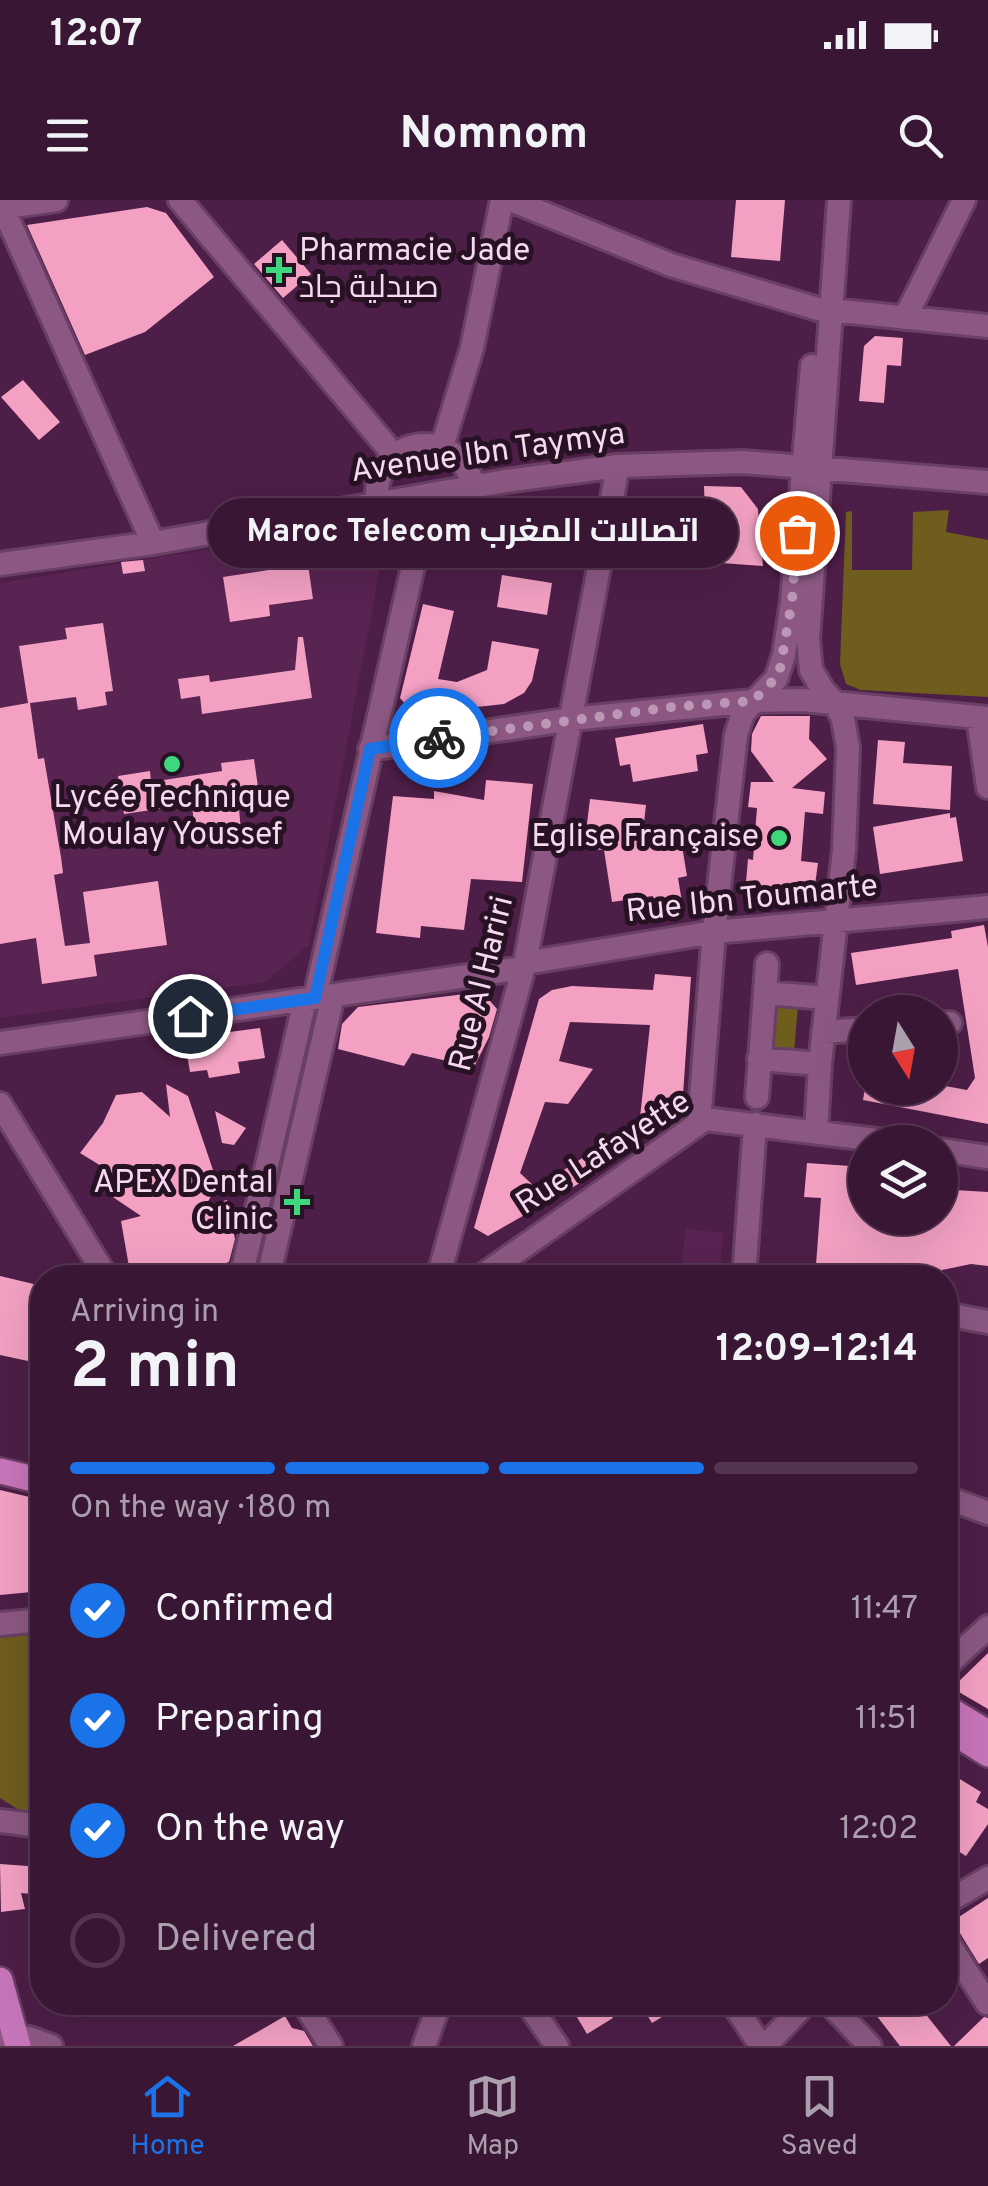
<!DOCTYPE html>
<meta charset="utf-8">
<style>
:root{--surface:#3a1635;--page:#452341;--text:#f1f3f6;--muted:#ab9fad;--line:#543550;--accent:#1a73e8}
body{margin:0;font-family:Overpass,Cairo,sans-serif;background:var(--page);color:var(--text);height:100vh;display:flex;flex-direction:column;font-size:38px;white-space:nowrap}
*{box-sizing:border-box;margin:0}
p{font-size:32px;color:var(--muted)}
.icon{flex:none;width:55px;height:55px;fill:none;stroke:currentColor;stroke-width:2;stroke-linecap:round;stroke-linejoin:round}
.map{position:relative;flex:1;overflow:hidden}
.side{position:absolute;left:30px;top:1065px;width:928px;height:750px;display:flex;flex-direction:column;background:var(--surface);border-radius:40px;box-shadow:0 10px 40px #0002,0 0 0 2px var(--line)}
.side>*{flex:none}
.needle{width:65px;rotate:169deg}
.controls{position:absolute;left:848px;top:795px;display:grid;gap:20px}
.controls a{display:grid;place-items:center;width:110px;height:110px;border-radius:50%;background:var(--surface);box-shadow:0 10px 40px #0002,0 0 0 2px var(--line);font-size:50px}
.pin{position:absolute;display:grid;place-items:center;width:85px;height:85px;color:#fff;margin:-42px;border:5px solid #fff;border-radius:50%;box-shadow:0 2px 10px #0007}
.courier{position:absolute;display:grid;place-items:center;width:100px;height:100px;margin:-50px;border:8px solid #1a73e8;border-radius:50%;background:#fff;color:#222;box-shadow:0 2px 12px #0007}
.bubble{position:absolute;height:70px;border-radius:35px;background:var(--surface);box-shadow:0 10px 40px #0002,0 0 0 2px var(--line);font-size:32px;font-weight:700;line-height:70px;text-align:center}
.summary em{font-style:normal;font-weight:700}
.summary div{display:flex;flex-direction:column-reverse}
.summary{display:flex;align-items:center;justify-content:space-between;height:170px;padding:0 40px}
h1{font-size:65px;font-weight:700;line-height:75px}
.bar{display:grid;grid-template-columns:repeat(4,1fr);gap:15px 10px;align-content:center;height:120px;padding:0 40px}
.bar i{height:12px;border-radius:8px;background:var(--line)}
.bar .current{background:var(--accent)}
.bar p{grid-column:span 4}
ol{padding:0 40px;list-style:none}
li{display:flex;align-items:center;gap:30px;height:110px}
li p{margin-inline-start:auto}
li .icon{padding:10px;border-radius:50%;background:var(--accent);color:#fff;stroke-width:4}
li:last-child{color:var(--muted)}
li i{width:55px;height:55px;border:5px solid var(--line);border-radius:50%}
.status{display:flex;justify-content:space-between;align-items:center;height:70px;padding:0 50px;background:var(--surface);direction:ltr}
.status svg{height:28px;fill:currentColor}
header{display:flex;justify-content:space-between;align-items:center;height:130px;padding:0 40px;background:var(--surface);font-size:45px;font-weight:700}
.tab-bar{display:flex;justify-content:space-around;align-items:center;height:140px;border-top:2px solid var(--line);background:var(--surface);font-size:28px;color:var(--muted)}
.tab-bar a{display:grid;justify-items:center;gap:5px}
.tab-bar .current{color:var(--accent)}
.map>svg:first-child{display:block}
</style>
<div class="status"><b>12:07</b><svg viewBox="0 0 49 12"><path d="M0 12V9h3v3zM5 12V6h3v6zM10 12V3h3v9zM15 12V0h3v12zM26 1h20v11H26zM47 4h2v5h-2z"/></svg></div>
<header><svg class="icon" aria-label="menu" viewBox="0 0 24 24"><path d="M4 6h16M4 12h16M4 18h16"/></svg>Nomnom<svg class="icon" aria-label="search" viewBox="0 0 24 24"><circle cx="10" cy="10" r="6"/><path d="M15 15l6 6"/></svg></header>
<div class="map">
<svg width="988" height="1846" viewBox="0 0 988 1846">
<rect width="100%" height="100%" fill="#4d1e47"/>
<!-- built -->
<path fill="#592352" d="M 347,327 L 381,363 L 309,745 L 265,782 L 0,818 L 0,383 Z
M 686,1029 L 724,1033 L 719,1075 L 681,1071 Z"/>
<!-- green -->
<path fill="#6f5d1d" d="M 949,310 L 946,332 L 988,340 L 988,497 L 861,490 L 846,484 L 840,464 L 846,312 L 852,311 L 852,370 L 912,370 L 913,312 Z
M 777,803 L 798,804 L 794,854 L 773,852 Z
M 42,1434 L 42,1611 L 19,1610 L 0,1598 L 0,1437 Z"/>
<!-- building -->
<path fill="#f3a0c3" d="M 736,0 L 785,0 L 780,61 L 731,57 Z
M 147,7 L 166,13 L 214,77 L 145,132 L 85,155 L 27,25 Z
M 282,40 L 311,74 L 283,98 L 254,64 Z
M 875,136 L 903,138 L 901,166 L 887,165 L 884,203 L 859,201 L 864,146 Z
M 23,180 L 60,222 L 39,240 L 1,197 Z
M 704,286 L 741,287 L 758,309 L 763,366 L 707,362 Z
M 143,360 L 145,371 L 123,374 L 121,362 Z
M 308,364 L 313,399 L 269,405 L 270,416 L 230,422 L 223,377 Z
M 502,375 L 552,383 L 547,415 L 497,407 Z
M 423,404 L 454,411 L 438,479 L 457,482 L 487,470 L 492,441 L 539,449 L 532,481 L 524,493 L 504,504 L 414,514 L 400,498 Z
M 103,423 L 113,491 L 105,492 L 107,505 L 78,510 L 76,497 L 30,503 L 38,559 L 44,558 L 61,657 L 63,673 L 54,675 L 65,746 L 90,743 L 83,692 L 158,681 L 167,745 L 94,755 L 97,776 L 42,784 L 36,738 L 0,744 L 0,508 L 28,503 L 19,446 L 67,439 L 65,428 Z
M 298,437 L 303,437 L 312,498 L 202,514 L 200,496 L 181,499 L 178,479 L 209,475 L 210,482 L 295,470 Z
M 761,516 L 810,516 L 809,539 L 827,559 L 792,588 L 825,592 L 823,614 L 805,612 L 801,661 L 818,663 L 815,685 L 792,683 L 790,700 L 760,697 L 761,684 L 746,682 L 748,659 L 753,660 L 757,608 L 748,607 L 751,582 L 774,582 L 751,551 L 752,534 Z
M 703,524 L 708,553 L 696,555 L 698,571 L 633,582 L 630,564 L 620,566 L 615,538 Z
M 878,540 L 905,542 L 903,563 L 952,566 L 950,610 L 873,604 Z
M 254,559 L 259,594 L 238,597 L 242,643 L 196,647 L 192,604 L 124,614 L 118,576 L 150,571 L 151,582 L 222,571 L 221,563 Z
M 486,580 L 533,584 L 522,682 L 471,679 L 464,730 L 421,726 L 420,738 L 376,733 L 393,596 L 434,599 L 434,591 L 484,600 Z
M 590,599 L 646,605 L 642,640 L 680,634 L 687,676 L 678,678 L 683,708 L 656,712 L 653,696 L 612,702 L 604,650 L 584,648 Z
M 950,613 L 950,618 L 956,617 L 963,661 L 880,674 L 873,627 Z
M 984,725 L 988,747 L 988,924 L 863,900 L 865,888 L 940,888 L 940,885 L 967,890 L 975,878 L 958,769 L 856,785 L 851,753 L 952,738 L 951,731 Z
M 655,774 L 691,777 L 683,895 L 677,909 L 669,919 L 639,927 L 650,825 L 570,822 L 559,861 L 593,869 L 568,904 L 545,902 L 520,973 L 536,988 L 587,955 L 599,972 L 488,1036 L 474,1028 L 539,799 L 552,790 L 572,786 L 653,790 Z
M 482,792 L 497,809 L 489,837 L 474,867 L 412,853 L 404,866 L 338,849 L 342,824 L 358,807 Z
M 260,828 L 265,858 L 238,862 L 240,873 L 209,878 L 207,870 L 190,872 L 184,838 Z
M 166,884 L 188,896 L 214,973 L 228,970 L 205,1006 L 227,1000 L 235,1039 L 229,1062 L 213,1067 L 204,1063 L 184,1074 L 131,1078 L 121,1021 L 141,1016 L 98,987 L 111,972 L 80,953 L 103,923 L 116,895 L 142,892 L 170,917 Z
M 215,911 L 246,928 L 234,945 L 222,943 Z
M 807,963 L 865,967 L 865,1018 L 940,1018 L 940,993 L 954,990 L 988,992 L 988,1066 L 971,1064 L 942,1070 L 943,1078 L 911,1078 L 910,1073 L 816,1065 L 821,998 L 804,997 Z
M 0,1076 L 42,1086 L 42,1105 L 37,1124 L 42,1125 L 42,1164 L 0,1155 Z
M 0,1290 L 42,1300 L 42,1391 L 0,1395 Z
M 988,1453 L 988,1509 L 952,1488 Z
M 945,1570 L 981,1592 L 976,1602 L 988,1609 L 988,1624 L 966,1656 L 945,1643 Z
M 0,1664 L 42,1667 L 42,1695 L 21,1693 L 25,1709 L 1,1712 Z
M 988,1698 L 988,1758 L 979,1764 L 958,1730 L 948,1724 Z
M 568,1802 L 603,1802 L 613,1818 L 587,1834 Z
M 639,1802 L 687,1802 L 652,1823 Z
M 866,1802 L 916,1802 L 951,1846 L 900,1846 Z
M 285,1816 L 292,1828 L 304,1831 L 313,1846 L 233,1846 Z
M 984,1817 L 988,1818 L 988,1846 L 954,1846 Z"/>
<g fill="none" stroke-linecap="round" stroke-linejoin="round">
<!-- minor casing -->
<g stroke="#693f64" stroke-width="28">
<path id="minor" d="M 180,0 L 394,255
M 511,0 L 671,65 L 818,109
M 0,8 L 56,0
M 3,8 L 153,343
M 831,110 L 988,126
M 905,118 L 964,0
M377 293a48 48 0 1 1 96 0a48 48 0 1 1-96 0Z
M 442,247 L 472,148 L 502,0
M 0,364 L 153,343 L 506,281 L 618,266 L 743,262 L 988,282
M 978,517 L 988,587
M 370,549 L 572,519 L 753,501 L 803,500 L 988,518
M 525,763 L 714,732 L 988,707
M 765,793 L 767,764
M 315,798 L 419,340
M 940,824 L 950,823
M 823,832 L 865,829
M 0,843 L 523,768
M 759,859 L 820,864
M 757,897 L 765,793 L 827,798
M 0,904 L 107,1078
M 699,923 L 714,732 L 736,535 L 743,513 L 776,479 L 784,455 L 792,401 L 812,166
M 816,932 L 820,864 L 844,650 L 848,548 L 843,519 L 835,503 L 823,490 L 811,470 L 808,439 L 839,0
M 940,950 L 988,957
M 241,1078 L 305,800
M 268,1078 L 333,796
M 438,1078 L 525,763 L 618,266
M 479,1078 L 705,919 L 893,942
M 744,1078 L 755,924
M 945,1114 L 988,1122
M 945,1297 L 988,1313
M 0,1424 L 42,1420
M 945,1467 L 988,1427
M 0,1621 L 42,1626
M 945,1703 L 988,1678
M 945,1738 L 987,1803
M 303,1802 L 331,1846
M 527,1802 L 557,1846
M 732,1802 L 761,1846
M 828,1802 L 870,1846
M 0,1836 L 29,1838 L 51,1846
M 424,1846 L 440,1802
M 765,1846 L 807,1802"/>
</g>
<!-- major casing -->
<g stroke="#693f64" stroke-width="30">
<path id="major" d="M 0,1271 L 42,1281
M 945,1507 L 988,1533
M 945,1527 L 988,1554
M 0,1780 L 18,1846"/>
</g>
<!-- minor -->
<use href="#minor" stroke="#8c5883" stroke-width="22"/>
<!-- major -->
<use href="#major" stroke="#c775ba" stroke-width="25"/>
</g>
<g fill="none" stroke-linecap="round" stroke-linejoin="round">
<!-- done -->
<path stroke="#bb97b5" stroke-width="10" stroke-dasharray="0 18" d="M 439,538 L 672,507 L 753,501 L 776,478 L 780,469 L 792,401 L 797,333"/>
<!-- route -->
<path stroke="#1a73e8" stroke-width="12" d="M 190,816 L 315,798 L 370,549 L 439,538"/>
</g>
<!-- markers -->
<g fill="#3fd77d" stroke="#271224" stroke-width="4">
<path d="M274 55h10v10h10v10h-10v10h-10v-10h-10v-10h10z"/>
<circle cx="172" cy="564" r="10"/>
<circle cx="779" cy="638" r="10"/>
<path d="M292 987h10v10h10v10h-10v10h-10v-10h-10v-10h10z"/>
</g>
<g text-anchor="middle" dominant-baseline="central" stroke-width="10" stroke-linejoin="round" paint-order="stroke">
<!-- poi labels -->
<g font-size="32" fill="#f6d8f0" stroke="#271224" text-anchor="end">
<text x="299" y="52" text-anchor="start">Pharmacie Jade<tspan x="299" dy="37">صيدلية جاد</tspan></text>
<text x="172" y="599" text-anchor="middle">Lycée Technique<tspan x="172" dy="37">Moulay Youssef</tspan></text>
<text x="759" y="638">Eglise Française</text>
<text x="274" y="984">APEX Dental<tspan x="274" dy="37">Clinic</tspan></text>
</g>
<!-- street labels -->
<g font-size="32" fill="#f6d8f0" stroke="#271224">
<text transform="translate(488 254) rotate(-8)">Avenue Ibn Taymya</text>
<text transform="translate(752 700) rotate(-6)">Rue Ibn Toumarte</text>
<text transform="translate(483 784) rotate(-76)">Rue Al Hariri</text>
<text transform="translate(604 954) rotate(-33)">Rue Lafayette</text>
</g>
</g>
</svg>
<div class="controls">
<a><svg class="needle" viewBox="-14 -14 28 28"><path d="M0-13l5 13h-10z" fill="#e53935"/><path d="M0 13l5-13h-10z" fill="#ab9fad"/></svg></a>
<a><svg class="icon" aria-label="layers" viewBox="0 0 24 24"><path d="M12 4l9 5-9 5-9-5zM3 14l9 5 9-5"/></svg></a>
</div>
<div class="pin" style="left:797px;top:333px;background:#ea580c"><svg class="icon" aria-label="bag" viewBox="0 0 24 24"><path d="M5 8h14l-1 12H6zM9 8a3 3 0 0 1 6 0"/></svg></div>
<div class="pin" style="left:190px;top:816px;background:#1f2937"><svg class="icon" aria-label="home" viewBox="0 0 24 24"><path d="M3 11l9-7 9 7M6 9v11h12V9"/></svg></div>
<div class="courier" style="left:439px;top:538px"><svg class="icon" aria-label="bike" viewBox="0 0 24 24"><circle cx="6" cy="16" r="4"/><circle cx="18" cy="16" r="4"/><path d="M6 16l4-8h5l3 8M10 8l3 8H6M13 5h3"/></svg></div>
<div class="bubble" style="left:208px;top:298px;width:530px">Maroc Telecom اتصالات المغرب</div>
<section class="side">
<div class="summary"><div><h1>2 min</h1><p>Arriving in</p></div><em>12:09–12:14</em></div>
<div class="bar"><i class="current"></i><i class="current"></i><i class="current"></i><i></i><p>On the way · 180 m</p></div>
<ol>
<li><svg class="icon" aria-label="check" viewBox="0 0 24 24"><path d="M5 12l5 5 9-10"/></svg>Confirmed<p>11:47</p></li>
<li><svg class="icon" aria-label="check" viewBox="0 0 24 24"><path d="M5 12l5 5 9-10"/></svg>Preparing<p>11:51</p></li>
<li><svg class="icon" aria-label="check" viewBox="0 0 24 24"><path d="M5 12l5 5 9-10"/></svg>On the way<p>12:02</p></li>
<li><i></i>Delivered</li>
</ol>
</section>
</div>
<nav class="tab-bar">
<a class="current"><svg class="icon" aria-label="home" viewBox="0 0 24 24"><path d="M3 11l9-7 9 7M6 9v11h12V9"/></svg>Home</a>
<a><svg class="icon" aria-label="map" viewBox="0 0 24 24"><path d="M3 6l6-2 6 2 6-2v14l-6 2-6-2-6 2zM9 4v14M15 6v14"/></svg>Map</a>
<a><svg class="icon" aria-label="saved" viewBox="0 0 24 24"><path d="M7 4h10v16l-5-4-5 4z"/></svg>Saved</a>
</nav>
